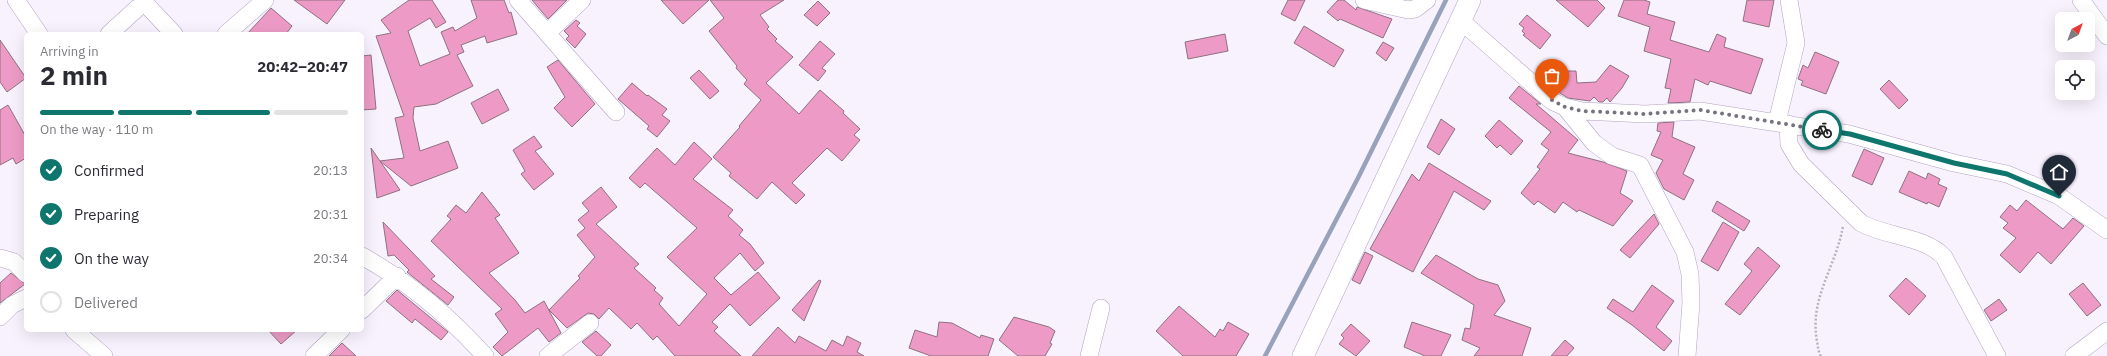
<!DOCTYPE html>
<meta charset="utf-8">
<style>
:root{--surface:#fff;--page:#f7f7f7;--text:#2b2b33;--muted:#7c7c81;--line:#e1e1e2;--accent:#0f766e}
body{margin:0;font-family:"IBM Plex Sans",sans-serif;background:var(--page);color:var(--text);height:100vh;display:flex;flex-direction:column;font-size:15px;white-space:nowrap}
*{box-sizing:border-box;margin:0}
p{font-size:13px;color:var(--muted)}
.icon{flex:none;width:22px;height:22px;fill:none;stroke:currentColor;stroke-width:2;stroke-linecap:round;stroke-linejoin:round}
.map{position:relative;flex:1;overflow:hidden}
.details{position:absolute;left:24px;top:32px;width:340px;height:300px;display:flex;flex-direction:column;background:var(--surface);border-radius:6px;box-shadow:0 4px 16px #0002}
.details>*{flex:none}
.needle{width:26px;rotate:41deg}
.controls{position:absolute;left:2055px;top:12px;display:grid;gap:8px}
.controls a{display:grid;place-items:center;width:40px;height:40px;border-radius:6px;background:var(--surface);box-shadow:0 4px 16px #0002;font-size:20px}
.pin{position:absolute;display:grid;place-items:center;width:34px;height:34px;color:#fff;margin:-41px -17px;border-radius:50% 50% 50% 0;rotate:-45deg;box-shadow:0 0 4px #0007}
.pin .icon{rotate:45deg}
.courier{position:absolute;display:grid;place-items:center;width:40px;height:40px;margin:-20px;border:3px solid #0f766e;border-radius:50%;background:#fff;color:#222;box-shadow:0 1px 5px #0007}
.summary em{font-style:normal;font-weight:700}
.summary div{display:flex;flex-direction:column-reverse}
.summary{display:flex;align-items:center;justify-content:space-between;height:68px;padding:0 16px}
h1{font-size:26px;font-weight:700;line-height:30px}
.bar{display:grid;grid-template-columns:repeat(4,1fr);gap:6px 4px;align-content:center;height:48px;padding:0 16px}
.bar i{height:5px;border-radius:3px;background:var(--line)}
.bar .selected{background:var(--accent)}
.bar p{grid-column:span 4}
ol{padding:0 16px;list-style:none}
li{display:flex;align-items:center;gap:12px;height:44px}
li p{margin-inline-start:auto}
li .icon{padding:4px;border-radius:50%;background:var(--accent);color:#fff;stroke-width:4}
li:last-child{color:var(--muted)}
li i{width:22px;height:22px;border:2px solid var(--line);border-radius:50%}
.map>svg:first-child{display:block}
</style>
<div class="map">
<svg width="2107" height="356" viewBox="0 0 2107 356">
<rect width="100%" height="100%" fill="#f8f1fe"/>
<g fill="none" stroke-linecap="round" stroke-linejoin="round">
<!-- stream -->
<path stroke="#98a3bb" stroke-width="4.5" d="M 1265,356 L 1358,178 L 1446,0"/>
</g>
<!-- building -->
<path fill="#ed9bc6" stroke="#8f7180" d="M 294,0 L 345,0 L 327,24 Z
M 409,0 L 432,0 L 446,22 L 436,28 L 430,18 L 408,31 L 420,66 L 450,54 L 441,32 L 453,27 L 455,31 L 477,18 L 471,0 L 504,0 L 509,13 L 511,12 L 517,34 L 487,43 L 485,36 L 461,45 L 464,52 L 457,55 L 473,86 L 436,104 L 414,107 L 413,118 L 420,151 L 448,141 L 458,168 L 411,186 L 380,161 L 404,158 L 395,118 L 404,116 L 376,36 L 391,33 L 381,20 Z
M 532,0 L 567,0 L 548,19 Z
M 661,0 L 709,0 L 683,24 Z
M 710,0 L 784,0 L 760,15 L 769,27 L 767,29 L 777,39 L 775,41 L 793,57 L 766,83 L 799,114 L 820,90 L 844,111 L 843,113 L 860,129 L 854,135 L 860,140 L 842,161 L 827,148 L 792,183 L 805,195 L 796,204 L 772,182 L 757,199 L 729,176 L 731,173 L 713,157 L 740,127 L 739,126 L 761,100 L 744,84 L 747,80 L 736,68 L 737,66 L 709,31 L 724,18 Z
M 1288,0 L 1305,0 L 1295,21 L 1281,14 Z
M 1338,0 L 1344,0 L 1356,10 L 1357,7 L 1392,19 L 1383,38 L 1340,19 L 1338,21 L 1327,12 Z
M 1556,0 L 1597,0 L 1605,8 L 1588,27 Z
M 1624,0 L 1644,0 L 1650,2 L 1647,14 L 1675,22 L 1670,40 L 1709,52 L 1717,34 L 1726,38 L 1724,47 L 1763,59 L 1751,94 L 1710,81 L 1708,85 L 1695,79 L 1690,102 L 1668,103 L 1671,89 L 1665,88 L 1671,59 L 1644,51 L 1650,27 L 1618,16 Z
M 1747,0 L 1774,0 L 1769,27 L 1743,21 Z
M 818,1 L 830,13 L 817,26 L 804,15 Z
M 271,8 L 292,26 L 286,34 L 247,34 Z
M 1527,15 L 1551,35 L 1540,49 L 1523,35 L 1525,34 L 1522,31 L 1524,28 L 1519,24 Z
M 576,20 L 580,23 L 577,26 L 586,34 L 575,48 L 566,39 L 569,36 L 564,31 Z
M 1304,26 L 1344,50 L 1334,67 L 1294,43 Z
M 1225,34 L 1228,51 L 1188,59 L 1185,42 Z
M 0,40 L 26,78 L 7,92 L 0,82 Z
M 820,41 L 835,54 L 822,68 L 826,71 L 818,81 L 799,65 Z
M 1383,42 L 1394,48 L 1386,61 L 1376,53 Z
M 1815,52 L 1839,62 L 1826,94 L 1801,85 L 1803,81 L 1798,79 L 1803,65 L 1808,68 Z
M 371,55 L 376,109 L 362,110 L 362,56 Z
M 558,60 L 595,104 L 572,127 L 554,108 L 565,97 L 547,67 Z
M 1610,65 L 1629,76 L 1622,88 L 1610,102 L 1607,98 L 1603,102 L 1599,102 L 1594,97 L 1590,101 L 1568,98 L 1552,88 L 1551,71 L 1576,71 L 1577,83 L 1596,82 Z
M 699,70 L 719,91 L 710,99 L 690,78 Z
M 1889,80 L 1908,100 L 1899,109 L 1880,89 Z
M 632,83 L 647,96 L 648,95 L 667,109 L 662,115 L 670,121 L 657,137 L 647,129 L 649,126 L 618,99 Z
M 1519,86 L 1541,104 L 1536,104 L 1578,140 L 1568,153 L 1603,162 L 1627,171 L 1620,193 L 1633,201 L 1613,226 L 1579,210 L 1577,212 L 1563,202 L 1555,213 L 1538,201 L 1534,205 L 1521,193 L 1540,169 L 1537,167 L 1549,150 L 1541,144 L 1551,132 L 1509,98 Z
M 498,89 L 509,110 L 482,124 L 471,103 Z
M 8,105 L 26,137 L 26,158 L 16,164 L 13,158 L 0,165 L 0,110 Z
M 1441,119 L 1455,129 L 1439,155 L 1427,147 Z
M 1499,120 L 1523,141 L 1511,155 L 1500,145 L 1497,148 L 1485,136 Z
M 1674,122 L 1672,137 L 1695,147 L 1683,174 L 1694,180 L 1684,200 L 1664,189 L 1656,173 L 1663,160 L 1651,155 L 1661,132 L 1657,131 L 1658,123 Z
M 534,136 L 542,147 L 535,151 L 554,174 L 534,190 L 521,174 L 525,171 L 513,150 Z
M 694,142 L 712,159 L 693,179 L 733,210 L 728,216 L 743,230 L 739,235 L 750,244 L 764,263 L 755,271 L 740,253 L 714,278 L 731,295 L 758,272 L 780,298 L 750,326 L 730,304 L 712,322 L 718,327 L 714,331 L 741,356 L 675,356 L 657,336 L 653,340 L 637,323 L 631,329 L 609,308 L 599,319 L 594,314 L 588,313 L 567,328 L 549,310 L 580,278 L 578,276 L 595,257 L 577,235 L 585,228 L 578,220 L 589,211 L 582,203 L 601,187 L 617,207 L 596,224 L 639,264 L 634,268 L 656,288 L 654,290 L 663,298 L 659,304 L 679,326 L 707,294 L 667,257 L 697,228 L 645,183 L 640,188 L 629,178 L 657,148 L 675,165 Z
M 371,148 L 400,190 L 377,198 Z
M 1864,149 L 1884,158 L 1872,185 L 1852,176 Z
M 1429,163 L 1491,201 L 1484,210 L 1454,191 L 1413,272 L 1370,249 L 1412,174 L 1419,181 Z
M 1909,171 L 1926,179 L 1928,173 L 1940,179 L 1938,184 L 1947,188 L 1939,207 L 1928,202 L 1927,204 L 1899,192 Z
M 482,192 L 500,215 L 495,218 L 519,253 L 489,273 L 515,300 L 525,313 L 544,301 L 561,333 L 549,342 L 538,328 L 502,356 L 493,347 L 508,332 L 495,314 L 502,309 L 431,241 L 451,219 L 447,216 L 456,205 L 466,213 Z
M 2026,200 L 2063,229 L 2073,218 L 2084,226 L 2051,264 L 2038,252 L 2020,273 L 2000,255 L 2016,238 L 2003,228 L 2008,223 L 2000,217 L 2010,205 L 2017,211 Z
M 1717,201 L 1750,221 L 1744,231 L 1712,211 Z
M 1654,214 L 1659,224 L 1630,258 L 1620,250 Z
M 383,222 L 435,276 L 431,279 L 454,297 L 448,305 L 407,272 L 409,270 L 394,255 L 388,256 Z
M 1723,222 L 1739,232 L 1718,271 L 1701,261 Z
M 1758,247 L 1780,266 L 1740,315 L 1725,304 L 1752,271 L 1744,264 Z
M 1365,252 L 1373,256 L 1360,284 L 1352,280 Z
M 1436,255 L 1478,279 L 1498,285 L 1505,301 L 1494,315 L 1531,328 L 1522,356 L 1474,356 L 1480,348 L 1462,340 L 1465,328 L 1470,329 L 1474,305 L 1421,273 Z
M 11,273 L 25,284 L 0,303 L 0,283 Z
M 1906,278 L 1926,296 L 1909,315 L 1889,296 Z
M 819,280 L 821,281 L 804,321 L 792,310 Z
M 2083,283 L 2101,305 L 2087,316 L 2069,294 Z
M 1652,285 L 1674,301 L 1656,327 L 1672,341 L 1664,351 L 1632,325 L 1607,308 L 1613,299 L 1633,312 Z
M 397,290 L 448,332 L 441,340 L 415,319 L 412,323 L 386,301 Z
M 1999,299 L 2007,310 L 1991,321 L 1984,310 Z
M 1179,306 L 1215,337 L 1220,329 L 1223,331 L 1228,322 L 1249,334 L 1236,356 L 1183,356 L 1156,331 Z
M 1014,317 L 1049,327 L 1055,331 L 1050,343 L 1052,344 L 1045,356 L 1018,356 L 999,340 Z
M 939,322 L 952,323 L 980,338 L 981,335 L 994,339 L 988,356 L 931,356 L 909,348 L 915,330 L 937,337 Z
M 1412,322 L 1451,335 L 1441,356 L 1425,356 L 1404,347 Z
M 1351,324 L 1370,341 L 1356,356 L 1339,344 L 1344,338 L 1341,335 Z
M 778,327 L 795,343 L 799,336 L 826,351 L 832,340 L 843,346 L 847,336 L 861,343 L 857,352 L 864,356 L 752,356 Z
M 268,330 L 297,330 L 281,344 Z
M 596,331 L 611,345 L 601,356 L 597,356 L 582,342 Z
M 1565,340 L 1574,348 L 1567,356 L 1551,356 Z
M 342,343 L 356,356 L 329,356 Z"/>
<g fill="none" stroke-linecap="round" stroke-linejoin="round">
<!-- minor casing -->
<g stroke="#b3a4c1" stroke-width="18">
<path id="minor" d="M 16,0 L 39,34
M 142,0 L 174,34
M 518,0 L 616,112
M 1364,0 L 1408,10 L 1415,9 L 1427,0
M 2081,0 L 2107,36
M 1460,20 L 1552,101 L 1565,107 L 1582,111 L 1645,114 L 1700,111 L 1849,134 L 1954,163 L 2007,174 L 2059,196 L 2107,230
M 547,33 L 582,0
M 109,34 L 144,2
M 226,34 L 265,0
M 1565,107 L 1594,143 L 1612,156 L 1640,165 L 1685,252 L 1690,274 L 1691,303 L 1687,356
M 1777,122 L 1796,43 L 1789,0
M 1788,124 L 1789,144 L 1801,164 L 1861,223 C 1886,237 1925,236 1944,257 L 1997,356
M 362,256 C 409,282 449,316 485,356
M 0,258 L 14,262 L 26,274
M 362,310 L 397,276
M 0,317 L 12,305 L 26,298
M 74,330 L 104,356
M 314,356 L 341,330
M 548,356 L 590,323
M 1089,356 L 1101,308
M 2074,356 L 2107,331"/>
</g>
<!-- tertiary casing -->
<g stroke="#b3a4c1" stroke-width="22">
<path id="tertiary" d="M 1303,356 L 1470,0"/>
</g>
<!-- path -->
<path stroke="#b8b1be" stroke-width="2.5" stroke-dasharray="2 2" stroke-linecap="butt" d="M 1821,356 C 1818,352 1818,346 1817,341 C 1809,298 1836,267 1843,226"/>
<!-- minor -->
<use href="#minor" stroke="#fff" stroke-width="17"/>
<!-- tertiary -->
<use href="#tertiary" stroke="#fff" stroke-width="21"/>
</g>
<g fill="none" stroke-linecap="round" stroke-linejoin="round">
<!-- done -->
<path stroke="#78727e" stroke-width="4" stroke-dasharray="0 7.2" d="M 1552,100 L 1565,107 L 1582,111 L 1645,114 L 1700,110 L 1822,130"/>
<!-- route -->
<path stroke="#0f766e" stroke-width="5" d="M 1822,130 L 1850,134 L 1954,163 L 2007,174 L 2059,196"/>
</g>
</svg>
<div class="controls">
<a><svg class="needle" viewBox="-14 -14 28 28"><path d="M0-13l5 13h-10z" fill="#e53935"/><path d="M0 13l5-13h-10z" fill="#7c7c81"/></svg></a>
<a><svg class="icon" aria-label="locate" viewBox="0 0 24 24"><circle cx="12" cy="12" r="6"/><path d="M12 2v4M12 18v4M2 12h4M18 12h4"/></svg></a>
</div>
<div class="pin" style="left:1552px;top:100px;background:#ea580c"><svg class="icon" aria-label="bag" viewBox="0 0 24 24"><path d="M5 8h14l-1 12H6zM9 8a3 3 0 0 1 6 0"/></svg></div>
<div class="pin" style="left:2059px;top:196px;background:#1f2937"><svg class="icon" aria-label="home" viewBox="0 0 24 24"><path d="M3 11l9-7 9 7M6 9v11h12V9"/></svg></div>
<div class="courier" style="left:1822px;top:130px"><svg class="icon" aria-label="bike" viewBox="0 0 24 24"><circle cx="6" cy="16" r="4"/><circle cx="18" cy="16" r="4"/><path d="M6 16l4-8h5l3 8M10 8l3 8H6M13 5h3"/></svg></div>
<section class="details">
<div class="summary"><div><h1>2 min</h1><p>Arriving in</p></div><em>20:42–20:47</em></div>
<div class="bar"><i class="selected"></i><i class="selected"></i><i class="selected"></i><i></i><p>On the way · 110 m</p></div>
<ol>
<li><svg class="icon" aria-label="check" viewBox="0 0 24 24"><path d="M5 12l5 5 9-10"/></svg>Confirmed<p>20:13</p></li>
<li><svg class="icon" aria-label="check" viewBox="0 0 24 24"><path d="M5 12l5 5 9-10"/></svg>Preparing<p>20:31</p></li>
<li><svg class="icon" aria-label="check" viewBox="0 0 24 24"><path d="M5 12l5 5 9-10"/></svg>On the way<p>20:34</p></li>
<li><i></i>Delivered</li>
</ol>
</section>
</div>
